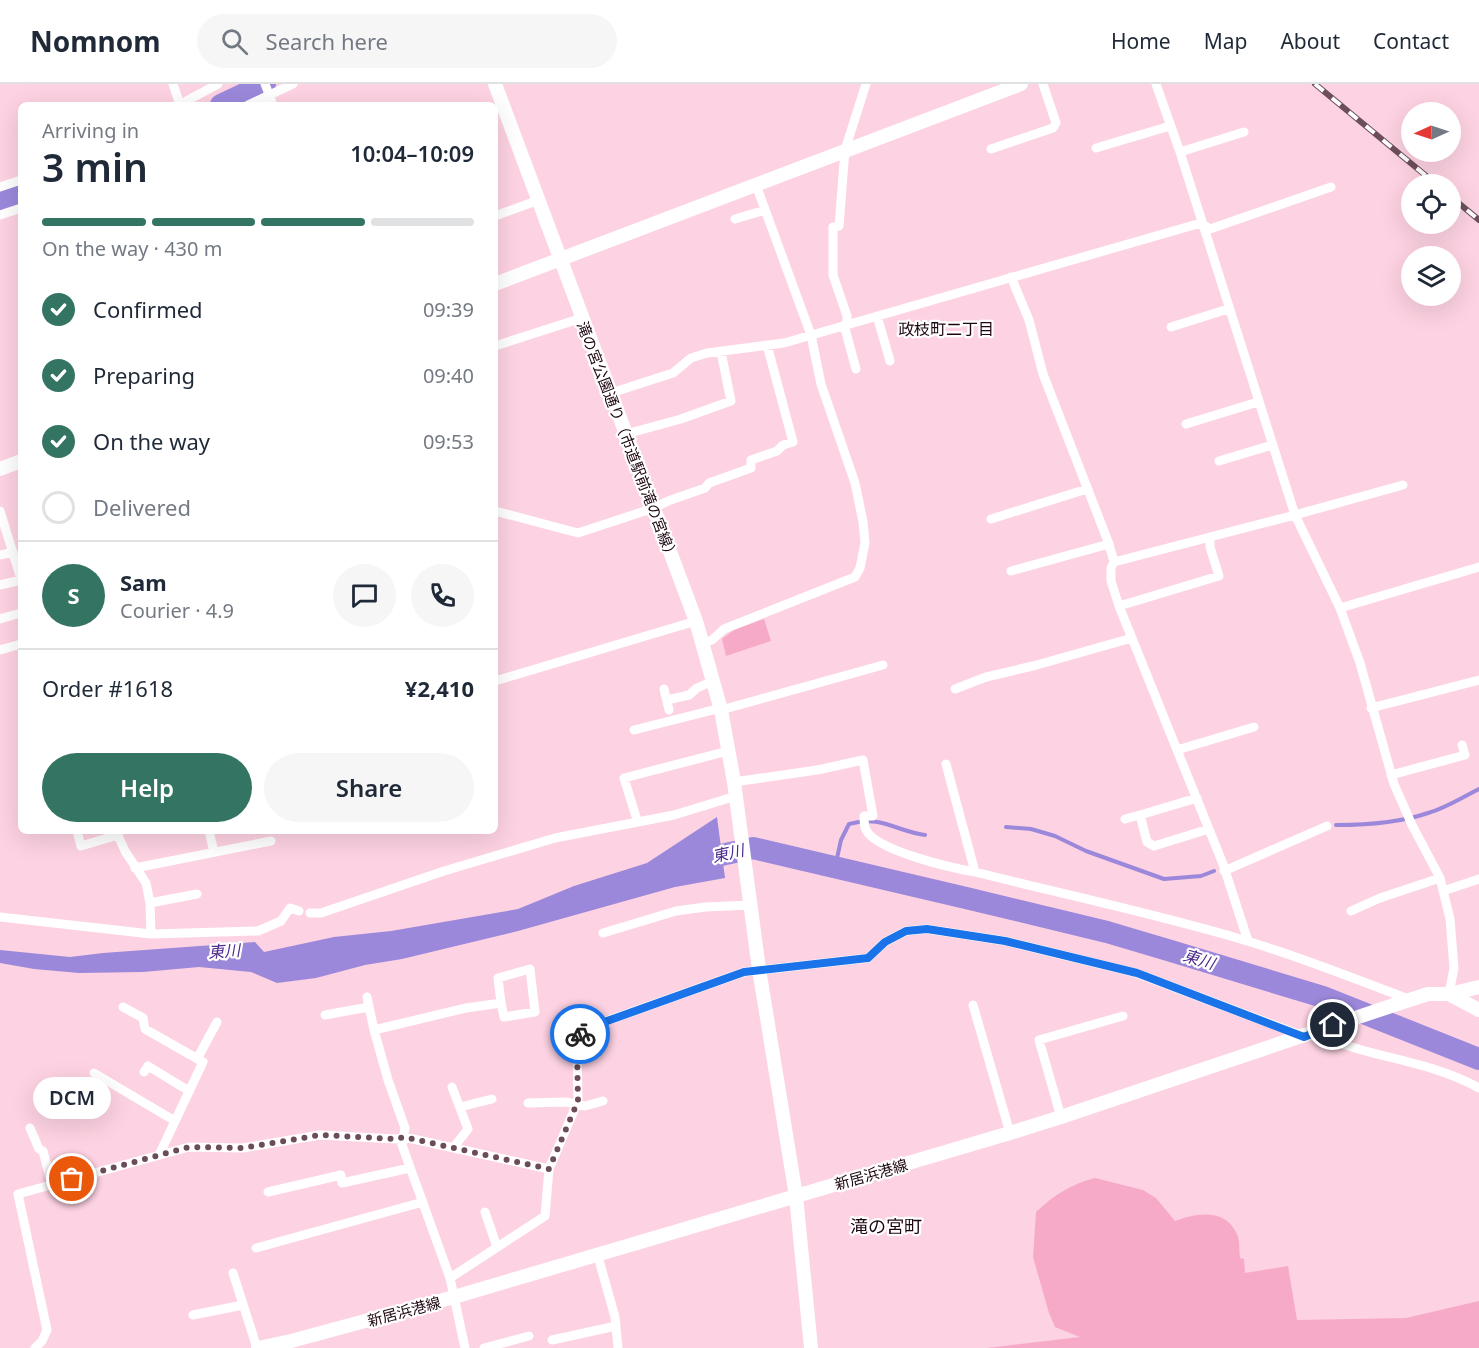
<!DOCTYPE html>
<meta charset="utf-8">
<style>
:root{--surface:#fff;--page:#f6f6f7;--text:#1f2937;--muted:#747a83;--line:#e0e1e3;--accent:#347463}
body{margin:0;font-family:"Noto Sans","Noto Sans JP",sans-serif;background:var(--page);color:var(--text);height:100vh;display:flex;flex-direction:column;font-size:22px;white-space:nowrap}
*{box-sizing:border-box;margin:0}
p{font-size:20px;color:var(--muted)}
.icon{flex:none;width:33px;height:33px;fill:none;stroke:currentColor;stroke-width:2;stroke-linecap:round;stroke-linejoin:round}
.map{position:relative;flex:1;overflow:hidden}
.sheet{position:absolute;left:18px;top:18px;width:480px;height:732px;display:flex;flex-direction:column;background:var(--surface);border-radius:9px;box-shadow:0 6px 24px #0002}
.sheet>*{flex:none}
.needle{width:39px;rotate:267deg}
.buttons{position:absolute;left:1401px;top:18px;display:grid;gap:12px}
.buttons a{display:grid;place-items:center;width:60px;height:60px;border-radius:50%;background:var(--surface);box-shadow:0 6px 24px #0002;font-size:30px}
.pin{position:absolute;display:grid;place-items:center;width:51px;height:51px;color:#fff;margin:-26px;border:3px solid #fff;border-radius:50%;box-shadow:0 2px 6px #0007}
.courier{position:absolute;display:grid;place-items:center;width:60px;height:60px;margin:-30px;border:4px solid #1a73e8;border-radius:50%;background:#fff;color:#222;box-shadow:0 2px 8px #0007}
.bubble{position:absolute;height:42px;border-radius:21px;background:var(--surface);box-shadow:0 6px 24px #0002;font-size:20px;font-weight:600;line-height:42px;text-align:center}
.head em{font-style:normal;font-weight:600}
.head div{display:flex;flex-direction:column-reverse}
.head{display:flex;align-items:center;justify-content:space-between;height:102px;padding:0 24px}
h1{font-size:39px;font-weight:600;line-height:45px}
.bar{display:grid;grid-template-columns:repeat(4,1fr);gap:9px 6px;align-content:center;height:72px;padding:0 24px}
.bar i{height:8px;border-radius:4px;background:var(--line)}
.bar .current{background:var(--accent)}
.bar p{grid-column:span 4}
.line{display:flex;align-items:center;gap:15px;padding:0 24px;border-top:2px solid var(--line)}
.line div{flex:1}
.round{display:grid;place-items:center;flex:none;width:63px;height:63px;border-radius:32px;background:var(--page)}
ol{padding:0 24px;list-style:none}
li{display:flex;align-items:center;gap:18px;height:66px}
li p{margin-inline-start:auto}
li .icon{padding:6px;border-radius:50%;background:var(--accent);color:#fff;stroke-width:4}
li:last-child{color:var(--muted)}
li i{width:33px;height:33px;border:3px solid var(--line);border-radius:50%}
.cta{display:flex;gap:12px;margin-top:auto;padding:12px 24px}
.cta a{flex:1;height:69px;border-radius:36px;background:var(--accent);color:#fff;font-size:24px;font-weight:600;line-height:69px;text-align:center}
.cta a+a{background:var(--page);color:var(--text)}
header{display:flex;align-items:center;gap:36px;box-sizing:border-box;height:84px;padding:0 30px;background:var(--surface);border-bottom:2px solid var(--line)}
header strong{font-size:28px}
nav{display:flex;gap:33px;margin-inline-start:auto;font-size:21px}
.search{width:420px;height:54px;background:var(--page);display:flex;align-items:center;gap:15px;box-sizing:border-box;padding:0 21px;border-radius:33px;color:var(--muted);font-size:22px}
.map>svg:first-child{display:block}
</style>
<header>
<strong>Nomnom</strong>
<div class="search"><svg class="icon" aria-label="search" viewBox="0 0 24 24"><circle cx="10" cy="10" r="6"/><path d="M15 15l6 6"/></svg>Search here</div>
<nav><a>Home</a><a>Map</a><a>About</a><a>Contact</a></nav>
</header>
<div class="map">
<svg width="1479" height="1264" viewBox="0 0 1479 1264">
<rect width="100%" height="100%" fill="#fdd2e2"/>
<!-- green -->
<path fill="#f6aac8" d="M 764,535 L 771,557 L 726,572 L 722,555 L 734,546 Z
M 1095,1094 L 1143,1106 L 1156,1114 L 1175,1137 C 1197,1129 1225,1124 1237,1150 C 1240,1157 1239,1167 1240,1174 L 1244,1175 L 1245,1189 L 1288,1182 L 1297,1236 L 1406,1234 L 1479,1217 L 1479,1264 L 987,1264 L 1080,1253 L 1055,1243 L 1049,1229 L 1033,1173 L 1036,1128 C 1054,1111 1071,1100 1095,1094 Z"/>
<!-- water -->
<path fill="#9b88db" d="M 717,733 L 725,794 L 675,803 L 518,847 L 402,875 L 365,881 L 316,894 L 277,899 L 251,888 L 199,883 L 143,888 L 79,889 L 34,885 L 0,879 L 0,866 L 70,873 L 103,869 L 255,858 L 264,868 L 334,853 L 391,847 L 518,825 L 574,802 L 647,779 Z"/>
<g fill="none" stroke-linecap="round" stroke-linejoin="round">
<!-- stream -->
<path stroke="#9b88db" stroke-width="4" d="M 1336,741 C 1366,741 1399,739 1428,729 C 1446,724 1463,713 1479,705
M 1006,743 L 1031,745 L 1055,752 L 1086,767 L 1164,795 L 1201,792 L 1214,787
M 835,783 L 841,756 L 849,740 C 882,731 895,747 925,751"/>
<!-- river -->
<path stroke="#9b88db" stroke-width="22" d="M 221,21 L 265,0
M 0,117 L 21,111
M 694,777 L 753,764 L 966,814 L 1107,848 L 1171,867 L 1323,913 L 1479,975"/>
<!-- street -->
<path stroke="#fff" stroke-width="9" d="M 173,0 L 180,21
M 265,0 L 273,21
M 1156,0 L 1180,68 L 1295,431 L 1340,524 L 1360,579 L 1394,700 L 1412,741 L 1440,794 L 1450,835 L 1454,884 L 1449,910
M 179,21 L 218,0
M 248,21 L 293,0
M 1096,64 L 1170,42
M 991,65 L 1053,44 L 1056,39 L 1043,0
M 1180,68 L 1244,48
M 0,103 L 21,96
M 0,131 L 21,124
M 495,132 L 539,116
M 735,135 L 765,126
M 1011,193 L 1029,236 L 1043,290 L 1109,460 L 1114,478 L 1111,484 L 1111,497 L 1119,522 L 1223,780 L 1248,857
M 877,232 L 890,277
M 847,240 L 847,232 L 833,191 L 833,143 L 839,142 L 845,66 L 866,0
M 844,241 L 856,285
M 1171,243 L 1228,225
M 495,262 L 582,234
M 611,309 L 673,289 L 691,274 L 707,269 L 784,259 L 1201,139 L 1210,145 L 1331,103
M 1186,340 L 1258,318
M 626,350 L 681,335 L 731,317 L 721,268
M 1219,377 L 1272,361
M 0,427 L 21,495
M 495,427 L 578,449 L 654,424 L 668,417 L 705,404 L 709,399 L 751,384 L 751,376 L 777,367 L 783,361 L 793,358 L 767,261
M 991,435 L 1087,405
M 0,471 L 13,468
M 1114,478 L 1295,431 L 1403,401
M 1011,487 L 1109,460
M 0,501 L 21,496
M 1119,522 L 1219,492 L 1210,463 L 1210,453
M 1340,524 L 1479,483
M 0,535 L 21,529
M 703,559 L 712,556 L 724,545 L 855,493 L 860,484 L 865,459 L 863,438 L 855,399 L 821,300 L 811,251 L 756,101
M 0,566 L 21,560
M 495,597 L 696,537
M 664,605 L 669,626
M 955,605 L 986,593 L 1033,582 L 1132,554
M 667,616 L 689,611 L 697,604 L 713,597
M 1371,624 L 1479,596
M 721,626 L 883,581
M 634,646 L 721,624
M 1177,666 L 1254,643
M 946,680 L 975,788
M 1391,691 L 1465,671 L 1462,661
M 734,698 L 817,686 L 863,676 L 873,732 L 864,732 C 864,735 864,742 866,746 C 877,767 952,784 975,788 C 1059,809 1143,827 1227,851 C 1290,869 1350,893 1411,916
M 1197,714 L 1140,731 L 1147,758 L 1154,762 L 1209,745
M 1125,735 L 1140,731
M 637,736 L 624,694 L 728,667
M 116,747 L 125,767 L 146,799 L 150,819 L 151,850 L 258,847 L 281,837 L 290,824 L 299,827
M 209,747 L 214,768
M 78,751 L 81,762 L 118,751
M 135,784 L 271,757
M 1224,787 L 1327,742
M 1443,807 L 1479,795
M 150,819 L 197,810
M 1351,827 L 1380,814 L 1440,794
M 310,829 L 321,829 L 444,787 L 555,754 L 674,731 L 736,712
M 0,833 L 151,850
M 603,849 L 676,827 L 705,823 L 751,821
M 367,913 L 374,946
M 973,921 L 1010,1049
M 123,923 L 143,934 L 145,945 L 203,978 L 160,1069
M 325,931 L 369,923
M 1315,949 C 1367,974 1427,975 1479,1004
M 197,975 L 217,938
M 144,988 L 148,982 L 189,1007
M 94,989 L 175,1037
M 452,1003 L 468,1045 L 453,1064
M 528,1019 L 566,1018 L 585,1022 L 603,1017
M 460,1023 L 492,1015
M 1061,1033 L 1039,956 L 1123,932
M 30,1044 L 39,1065 L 43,1067 L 52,1101
M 268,1108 L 341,1091 L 342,1099 L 410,1084
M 485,1128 L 497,1163
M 256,1164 L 423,1118
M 597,1169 L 615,1233 L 618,1264
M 233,1189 L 257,1264
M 450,1194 L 545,1132 L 549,1085 L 578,1017 L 577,966 L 581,946 L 744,888 L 868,874 L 885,858 L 906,847 L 927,845 L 1005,857 L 1136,889 L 1303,952
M 193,1231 L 243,1221
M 552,1256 L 616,1242
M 35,1264 L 42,1257 L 47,1246 L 18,1110 L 189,1063 L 243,1064 L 320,1051 L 396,1055 L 404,1053 L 549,1085
M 465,1264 L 450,1194 L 402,1061 L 405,1044 L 388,996 L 374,946 L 466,924 L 501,919 L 504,933 L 535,928 L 530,885 L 498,894 L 501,919
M 484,1264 L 529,1252"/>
<!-- secondary -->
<path stroke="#fff" stroke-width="14" d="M 495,0 L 696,537 L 721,626 L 734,698 L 759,885 L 796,1112 L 811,1264
M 495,200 L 1021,0
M 0,385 L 21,377
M 1449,910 L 1479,926
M 258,1264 L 291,1257 L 454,1213 L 1010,1049 L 1061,1033 L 1397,920 L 1428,910 L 1449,910 L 1479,903"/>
<!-- rail casing -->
<g stroke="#6d4f5c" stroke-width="6">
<path id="rail" d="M 1315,0 L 1436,100
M 1450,112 L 1479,136"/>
</g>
<!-- rail -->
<use href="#rail" stroke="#fff" stroke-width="4" stroke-dasharray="11" stroke-linecap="butt"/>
</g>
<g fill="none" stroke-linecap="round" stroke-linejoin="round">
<!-- done -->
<path stroke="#6b4d5a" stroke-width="6" stroke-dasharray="0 10.8" d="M 72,1095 L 189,1063 L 243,1064 L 320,1051 L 396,1055 L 404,1053 L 549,1085 L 578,1017 L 577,966 L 580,950"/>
<!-- route -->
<path stroke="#1a73e8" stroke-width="8" d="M 580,950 L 582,946 L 744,888 L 868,874 L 885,858 L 906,847 L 927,845 L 1005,857 L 1137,889 L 1304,953 L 1333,941"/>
</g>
<g text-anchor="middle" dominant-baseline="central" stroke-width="4.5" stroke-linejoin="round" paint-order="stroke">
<!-- street labels -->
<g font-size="15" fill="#1d0611" stroke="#fff">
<text transform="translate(628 357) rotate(69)">滝の宮公園通り（市道駅前滝の宮線）</text>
<text transform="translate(871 1090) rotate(-16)">新居浜港線</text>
<text transform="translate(404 1227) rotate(-15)">新居浜港線</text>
</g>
<!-- neighbourhood labels -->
<g font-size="16" fill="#1d0611" stroke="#fff">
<text x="946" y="245">政枝町二丁目</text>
</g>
<!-- water labels -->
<g font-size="16" font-style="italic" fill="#4c2b8c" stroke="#fff">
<text transform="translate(728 769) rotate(-12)">東川</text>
<text transform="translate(224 867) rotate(-4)">東川</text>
<text transform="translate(1199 875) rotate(17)">東川</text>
</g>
<!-- quarter labels -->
<g font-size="18" fill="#1d0611" stroke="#fff">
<text x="886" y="1142">滝の宮町</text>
</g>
</g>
</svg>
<div class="buttons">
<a><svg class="needle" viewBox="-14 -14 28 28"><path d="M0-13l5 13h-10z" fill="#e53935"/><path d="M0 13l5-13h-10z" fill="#747a83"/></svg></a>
<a><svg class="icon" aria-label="locate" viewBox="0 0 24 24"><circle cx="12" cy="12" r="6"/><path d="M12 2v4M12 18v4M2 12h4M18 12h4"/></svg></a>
<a><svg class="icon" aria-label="layers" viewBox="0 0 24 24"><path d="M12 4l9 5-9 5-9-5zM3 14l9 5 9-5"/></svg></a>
</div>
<div class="pin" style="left:72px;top:1095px;background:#ea580c"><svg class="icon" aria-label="bag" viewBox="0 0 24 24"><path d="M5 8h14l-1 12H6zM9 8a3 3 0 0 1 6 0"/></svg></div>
<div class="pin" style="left:1333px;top:941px;background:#1f2937"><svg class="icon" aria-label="home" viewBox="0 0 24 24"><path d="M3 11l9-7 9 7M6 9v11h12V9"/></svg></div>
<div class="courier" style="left:580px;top:950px"><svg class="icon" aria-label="bike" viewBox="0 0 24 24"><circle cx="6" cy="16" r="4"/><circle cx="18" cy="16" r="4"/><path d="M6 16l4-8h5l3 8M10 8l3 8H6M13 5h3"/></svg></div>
<div class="bubble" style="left:33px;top:993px;width:78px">DCM</div>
<section class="sheet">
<div class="head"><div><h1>3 min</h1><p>Arriving in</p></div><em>10:04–10:09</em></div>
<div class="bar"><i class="current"></i><i class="current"></i><i class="current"></i><i></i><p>On the way · 430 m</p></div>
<ol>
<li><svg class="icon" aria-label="check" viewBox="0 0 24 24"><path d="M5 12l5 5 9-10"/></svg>Confirmed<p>09:39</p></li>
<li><svg class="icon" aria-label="check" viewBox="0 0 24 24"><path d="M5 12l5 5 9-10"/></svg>Preparing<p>09:40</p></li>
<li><svg class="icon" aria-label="check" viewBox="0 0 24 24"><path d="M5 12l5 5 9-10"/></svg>On the way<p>09:53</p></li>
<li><i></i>Delivered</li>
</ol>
<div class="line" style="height:108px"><b class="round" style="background:var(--accent);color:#fff">S</b><div><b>Sam</b><p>Courier · 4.9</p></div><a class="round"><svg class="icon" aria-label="chat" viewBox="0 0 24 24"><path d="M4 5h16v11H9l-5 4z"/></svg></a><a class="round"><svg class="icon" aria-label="phone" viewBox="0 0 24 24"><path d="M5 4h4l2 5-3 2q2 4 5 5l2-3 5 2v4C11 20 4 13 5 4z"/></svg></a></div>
<div class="line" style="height:78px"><div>Order #1618</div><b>¥2,410</b></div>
<div class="cta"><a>Help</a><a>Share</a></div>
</section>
</div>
